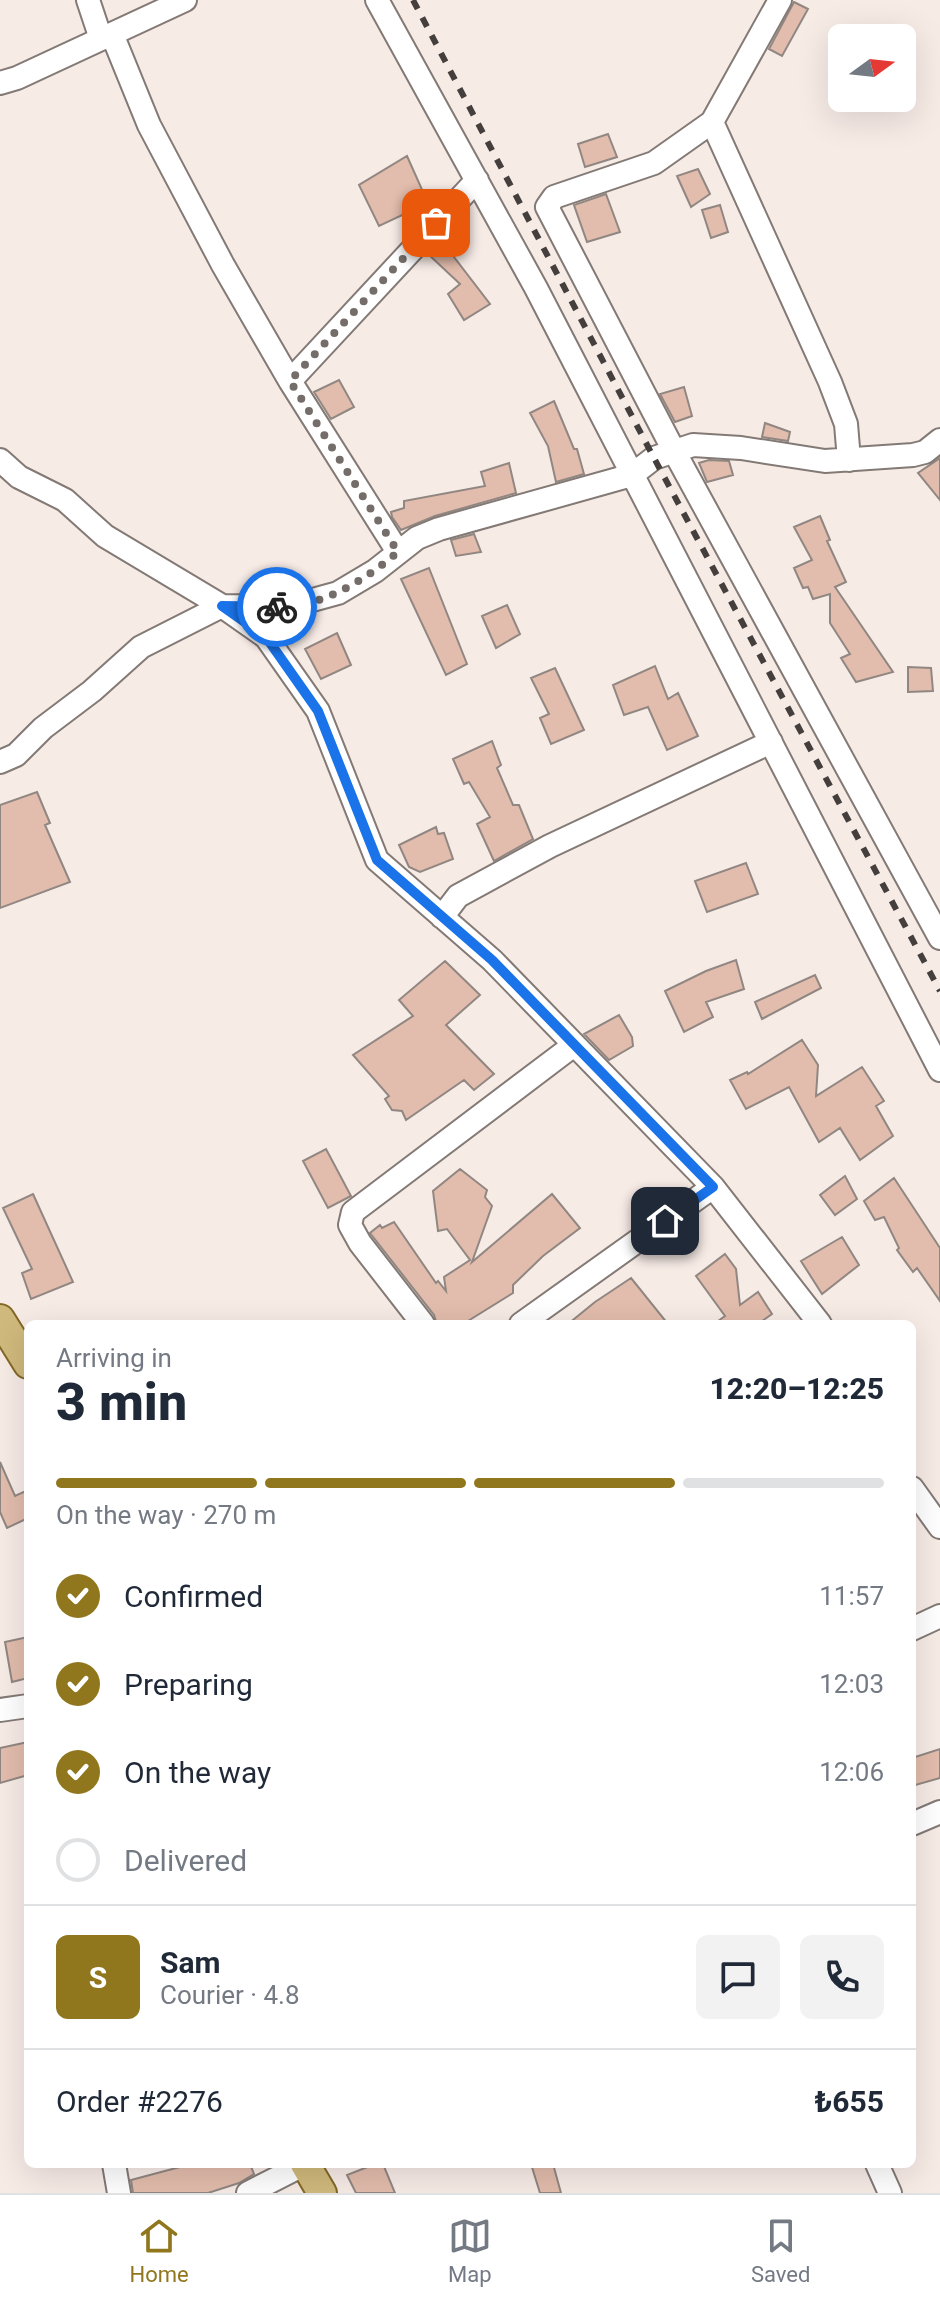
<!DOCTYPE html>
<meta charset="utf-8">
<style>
:root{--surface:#fff;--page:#f2f2f3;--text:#1f2937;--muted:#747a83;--line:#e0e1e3;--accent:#90771d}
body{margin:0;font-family:Roboto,sans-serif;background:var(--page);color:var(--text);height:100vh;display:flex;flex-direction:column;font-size:30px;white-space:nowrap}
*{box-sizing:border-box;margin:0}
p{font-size:26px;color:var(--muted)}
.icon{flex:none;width:44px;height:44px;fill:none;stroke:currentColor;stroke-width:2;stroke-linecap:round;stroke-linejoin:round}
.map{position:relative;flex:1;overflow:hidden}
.drawer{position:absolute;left:24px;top:1320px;width:892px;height:848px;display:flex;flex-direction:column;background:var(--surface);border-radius:12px;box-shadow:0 8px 32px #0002}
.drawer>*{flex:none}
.needle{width:52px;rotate:75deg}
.buttons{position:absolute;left:828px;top:24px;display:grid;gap:16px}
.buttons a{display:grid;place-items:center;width:88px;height:88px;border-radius:12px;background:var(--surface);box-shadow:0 8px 32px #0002;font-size:40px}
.pin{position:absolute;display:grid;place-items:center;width:68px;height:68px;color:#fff;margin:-34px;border-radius:16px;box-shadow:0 4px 12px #0006}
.courier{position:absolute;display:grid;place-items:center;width:80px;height:80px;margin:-40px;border:6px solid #1a73e8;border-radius:50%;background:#fff;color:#222;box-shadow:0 2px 10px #0007}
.overview em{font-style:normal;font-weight:800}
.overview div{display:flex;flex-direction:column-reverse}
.overview{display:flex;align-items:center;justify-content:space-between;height:136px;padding:0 32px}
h1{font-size:52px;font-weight:800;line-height:60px}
.bar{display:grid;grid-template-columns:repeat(4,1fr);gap:12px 8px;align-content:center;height:96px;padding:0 32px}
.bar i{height:10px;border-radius:6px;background:var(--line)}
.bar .active{background:var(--accent)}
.bar p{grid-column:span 4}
.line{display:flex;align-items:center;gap:20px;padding:0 32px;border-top:2px solid var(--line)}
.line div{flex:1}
.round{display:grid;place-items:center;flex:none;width:84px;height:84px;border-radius:12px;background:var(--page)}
ol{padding:0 32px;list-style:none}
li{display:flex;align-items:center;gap:24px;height:88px}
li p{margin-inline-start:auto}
li .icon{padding:8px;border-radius:50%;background:var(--accent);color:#fff;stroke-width:4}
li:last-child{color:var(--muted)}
li i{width:44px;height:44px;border:4px solid var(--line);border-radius:50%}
.tab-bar{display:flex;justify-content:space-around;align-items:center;height:112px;border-top:2px solid var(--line);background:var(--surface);font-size:22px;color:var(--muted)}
.tab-bar a{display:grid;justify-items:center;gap:4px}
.tab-bar .active{color:var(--accent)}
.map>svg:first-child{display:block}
</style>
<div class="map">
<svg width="940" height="2193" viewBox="0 0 940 2193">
<rect width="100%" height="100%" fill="#f7ebe6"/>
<!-- building -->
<path fill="#e2bcac" stroke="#918782" stroke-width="2" d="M 794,2 L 808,9 L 782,56 L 769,49 Z
M 608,134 L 617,157 L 585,167 L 578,144 Z
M 407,156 L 428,203 L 379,226 L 359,185 Z
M 698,169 L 710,194 L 691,207 L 677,176 Z
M 606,194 L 620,232 L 587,242 L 574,205 Z
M 720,205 L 728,232 L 711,238 L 702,210 Z
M 448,231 L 462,247 L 454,257 L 490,304 L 464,320 L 448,294 L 460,284 L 428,254 Z
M 339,380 L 354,407 L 331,419 L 314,392 Z
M 684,387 L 692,416 L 675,422 L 660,394 Z
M 554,401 L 574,449 L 577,449 L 584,474 L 556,482 L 548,446 L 530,413 Z
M 765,423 L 790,432 L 788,441 L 762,437 Z
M 940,458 L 940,500 L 918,473 Z
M 709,460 L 729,461 L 733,475 L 707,482 L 699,463 Z
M 509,463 L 516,493 L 435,516 L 401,530 L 392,517 L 391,512 L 404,508 L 404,501 L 485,486 L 481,472 Z
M 820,516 L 830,540 L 827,541 L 846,582 L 835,587 L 893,672 L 856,682 L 841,658 L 850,654 L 830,623 L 830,594 L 813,599 L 808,587 L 803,588 L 794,568 L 812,560 L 794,527 Z
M 474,534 L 481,552 L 456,556 L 451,540 Z
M 429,568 L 467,664 L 446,675 L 401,579 Z
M 507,605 L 520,634 L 496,648 L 482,616 Z
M 337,633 L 351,665 L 321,679 L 305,649 Z
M 655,666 L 668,699 L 678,693 L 698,736 L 667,750 L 648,707 L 624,715 L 613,685 Z
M 908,667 L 931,668 L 933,691 L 908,692 Z
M 555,668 L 584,730 L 551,744 L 540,718 L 549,714 L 531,678 Z
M 492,741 L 501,765 L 497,768 L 513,805 L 519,805 L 533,839 L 494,861 L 477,824 L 490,817 L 469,782 L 464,784 L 453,759 Z
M 37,792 L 50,823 L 45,825 L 70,882 L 0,908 L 0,805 Z
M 436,827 L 438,834 L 444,833 L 453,859 L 420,872 L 409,867 L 399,845 Z
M 746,863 L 758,894 L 707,912 L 695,881 Z
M 736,960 L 744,989 L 706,1002 L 713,1017 L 684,1032 L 665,991 L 706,971 Z
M 445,961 L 480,995 L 446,1025 L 494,1074 L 474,1090 L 464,1080 L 406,1120 L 402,1111 L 392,1110 L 385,1099 L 389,1096 L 353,1055 L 413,1016 L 399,1000 Z
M 815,975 L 821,988 L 762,1019 L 755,1002 Z
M 619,1015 L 632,1037 L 633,1046 L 609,1060 L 584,1034 Z
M 802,1040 L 818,1065 L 816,1096 L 862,1067 L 884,1101 L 876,1106 L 893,1136 L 860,1160 L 840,1128 L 819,1142 L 789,1087 L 746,1109 L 730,1080 L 747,1072 L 748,1074 Z
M 326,1149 L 351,1196 L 328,1208 L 303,1161 Z
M 460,1169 L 487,1190 L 485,1197 L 492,1206 L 472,1262 L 552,1194 L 580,1228 L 543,1256 L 513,1285 L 513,1293 L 468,1321 L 470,1324 L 437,1324 L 434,1315 L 370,1233 L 380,1225 L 382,1228 L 394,1222 L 436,1283 L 438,1281 L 446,1291 L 444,1277 L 470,1260 L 447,1229 L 438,1231 L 433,1191 Z
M 845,1176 L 857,1199 L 835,1215 L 820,1195 Z
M 894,1178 L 940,1248 L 940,1301 L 917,1268 L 913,1272 L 897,1250 L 899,1248 L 884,1217 L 875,1220 L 864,1201 Z
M 33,1194 L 73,1282 L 31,1299 L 22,1273 L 32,1269 L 3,1208 Z
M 842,1237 L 859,1265 L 822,1294 L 801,1261 Z
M 725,1254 L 736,1269 L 740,1305 L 758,1292 L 772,1314 L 758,1324 L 714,1324 L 725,1316 L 696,1276 Z
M 631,1278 L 668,1324 L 568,1324 L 595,1302 Z
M 0,1462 L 15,1496 L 28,1490 L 28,1518 L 7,1528 L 0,1512 Z
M 28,1637 L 28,1678 L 12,1682 L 5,1642 Z
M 28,1742 L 28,1775 L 0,1783 L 0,1748 Z
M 940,1749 L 940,1778 L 912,1786 L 912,1758 Z
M 191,2164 L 250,2164 L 254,2174 L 239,2183 L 208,2193 L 133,2193 L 131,2180 Z
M 375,2164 L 383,2164 L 395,2193 L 356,2193 L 347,2175 Z
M 531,2164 L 553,2164 L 561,2193 L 540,2193 Z"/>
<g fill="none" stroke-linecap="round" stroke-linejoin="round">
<!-- minor casing -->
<g stroke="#837975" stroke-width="26">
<path id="minor" d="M 88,0 L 101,39
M 377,0 L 536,288 L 940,1070
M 780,0 L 712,122 L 654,163 L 554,197 L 547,207 L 674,451 L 940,938
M 112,34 L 149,125 L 223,265 L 290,381
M 0,83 L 17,78 L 185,0
M 712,122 L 830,382 L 846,424 L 849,460
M 0,460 L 19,477 L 65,500 L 105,536 L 222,606 L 266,637 L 318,711 L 377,860 L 492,960 L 713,1187 L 820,1324
M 398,552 L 290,381 L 477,180
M 0,762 L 16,755 L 43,728 L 92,691 L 141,647 L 222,606 L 287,607 L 338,593 L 375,571 L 417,538 L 439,529 L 632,475 L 654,458 L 693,445 L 741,448 L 825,461 L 913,455 L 925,452 L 940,440
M 442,917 L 458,896 L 550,846 L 771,742
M 423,1324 L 360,1243 L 350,1225 L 353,1212 L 574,1045
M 521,1324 L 713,1187
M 912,1488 L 940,1527
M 912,1629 L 940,1616
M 0,1710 L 28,1706
M 912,1824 L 940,1812
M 114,2164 L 119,2193
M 877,2164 L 890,2193
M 248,2193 L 305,2164"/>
</g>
<!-- major casing -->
<g stroke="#836825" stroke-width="32">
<path id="major" d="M 0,1319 L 28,1364
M 305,2164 L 322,2193"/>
</g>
<!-- minor -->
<use href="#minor" stroke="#fff" stroke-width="22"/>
<!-- major -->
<use href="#major" stroke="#d0b97c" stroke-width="28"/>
<!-- rail -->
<path stroke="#443f3d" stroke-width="6" stroke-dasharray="10 10" stroke-linecap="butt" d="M 413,0 L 654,458 L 940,991"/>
</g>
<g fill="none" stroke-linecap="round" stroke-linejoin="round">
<!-- done -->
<path stroke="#746d6a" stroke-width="8" stroke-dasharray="0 14.4" d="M 277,607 C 323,607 365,580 398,552 L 290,381 L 436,223"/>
<!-- route -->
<path stroke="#1a73e8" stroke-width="10" d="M 277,607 L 222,606 L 266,637 L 318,711 L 377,860 L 492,960 L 713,1187 L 665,1221"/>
</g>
</svg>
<div class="buttons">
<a><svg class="needle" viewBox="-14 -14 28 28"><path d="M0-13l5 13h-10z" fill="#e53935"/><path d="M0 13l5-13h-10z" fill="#747a83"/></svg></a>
</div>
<div class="pin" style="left:436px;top:223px;background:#ea580c"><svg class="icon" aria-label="bag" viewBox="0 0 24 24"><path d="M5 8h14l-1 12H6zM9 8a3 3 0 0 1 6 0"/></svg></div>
<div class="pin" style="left:665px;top:1221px;background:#1f2937"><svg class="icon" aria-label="home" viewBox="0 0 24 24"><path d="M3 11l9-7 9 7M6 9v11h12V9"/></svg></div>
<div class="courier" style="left:277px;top:607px"><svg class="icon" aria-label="bike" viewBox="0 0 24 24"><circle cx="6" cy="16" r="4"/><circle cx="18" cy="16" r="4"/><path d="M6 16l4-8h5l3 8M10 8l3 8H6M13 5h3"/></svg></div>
<section class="drawer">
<div class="overview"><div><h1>3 min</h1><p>Arriving in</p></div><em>12:20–12:25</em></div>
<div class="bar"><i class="active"></i><i class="active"></i><i class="active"></i><i></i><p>On the way · 270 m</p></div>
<ol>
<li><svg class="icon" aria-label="check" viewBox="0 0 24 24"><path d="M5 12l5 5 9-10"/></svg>Confirmed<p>11:57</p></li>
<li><svg class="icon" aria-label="check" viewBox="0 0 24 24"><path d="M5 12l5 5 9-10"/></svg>Preparing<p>12:03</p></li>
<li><svg class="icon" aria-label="check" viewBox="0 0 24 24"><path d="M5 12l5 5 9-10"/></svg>On the way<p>12:06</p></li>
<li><i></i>Delivered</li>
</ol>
<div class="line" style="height:144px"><b class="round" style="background:var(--accent);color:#fff">S</b><div><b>Sam</b><p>Courier · 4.8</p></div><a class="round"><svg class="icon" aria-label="chat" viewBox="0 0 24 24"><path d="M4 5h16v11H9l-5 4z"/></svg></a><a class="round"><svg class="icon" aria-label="phone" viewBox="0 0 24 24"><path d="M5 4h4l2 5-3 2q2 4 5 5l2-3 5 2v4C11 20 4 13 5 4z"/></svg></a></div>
<div class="line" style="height:104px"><div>Order #2276</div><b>₺655</b></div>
</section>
</div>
<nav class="tab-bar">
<a class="active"><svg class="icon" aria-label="home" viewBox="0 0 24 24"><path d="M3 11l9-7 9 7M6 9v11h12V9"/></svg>Home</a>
<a><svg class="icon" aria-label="map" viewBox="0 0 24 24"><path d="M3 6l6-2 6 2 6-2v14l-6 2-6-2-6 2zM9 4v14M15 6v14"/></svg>Map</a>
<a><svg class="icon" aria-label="saved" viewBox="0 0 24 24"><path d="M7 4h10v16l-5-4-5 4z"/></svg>Saved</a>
</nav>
